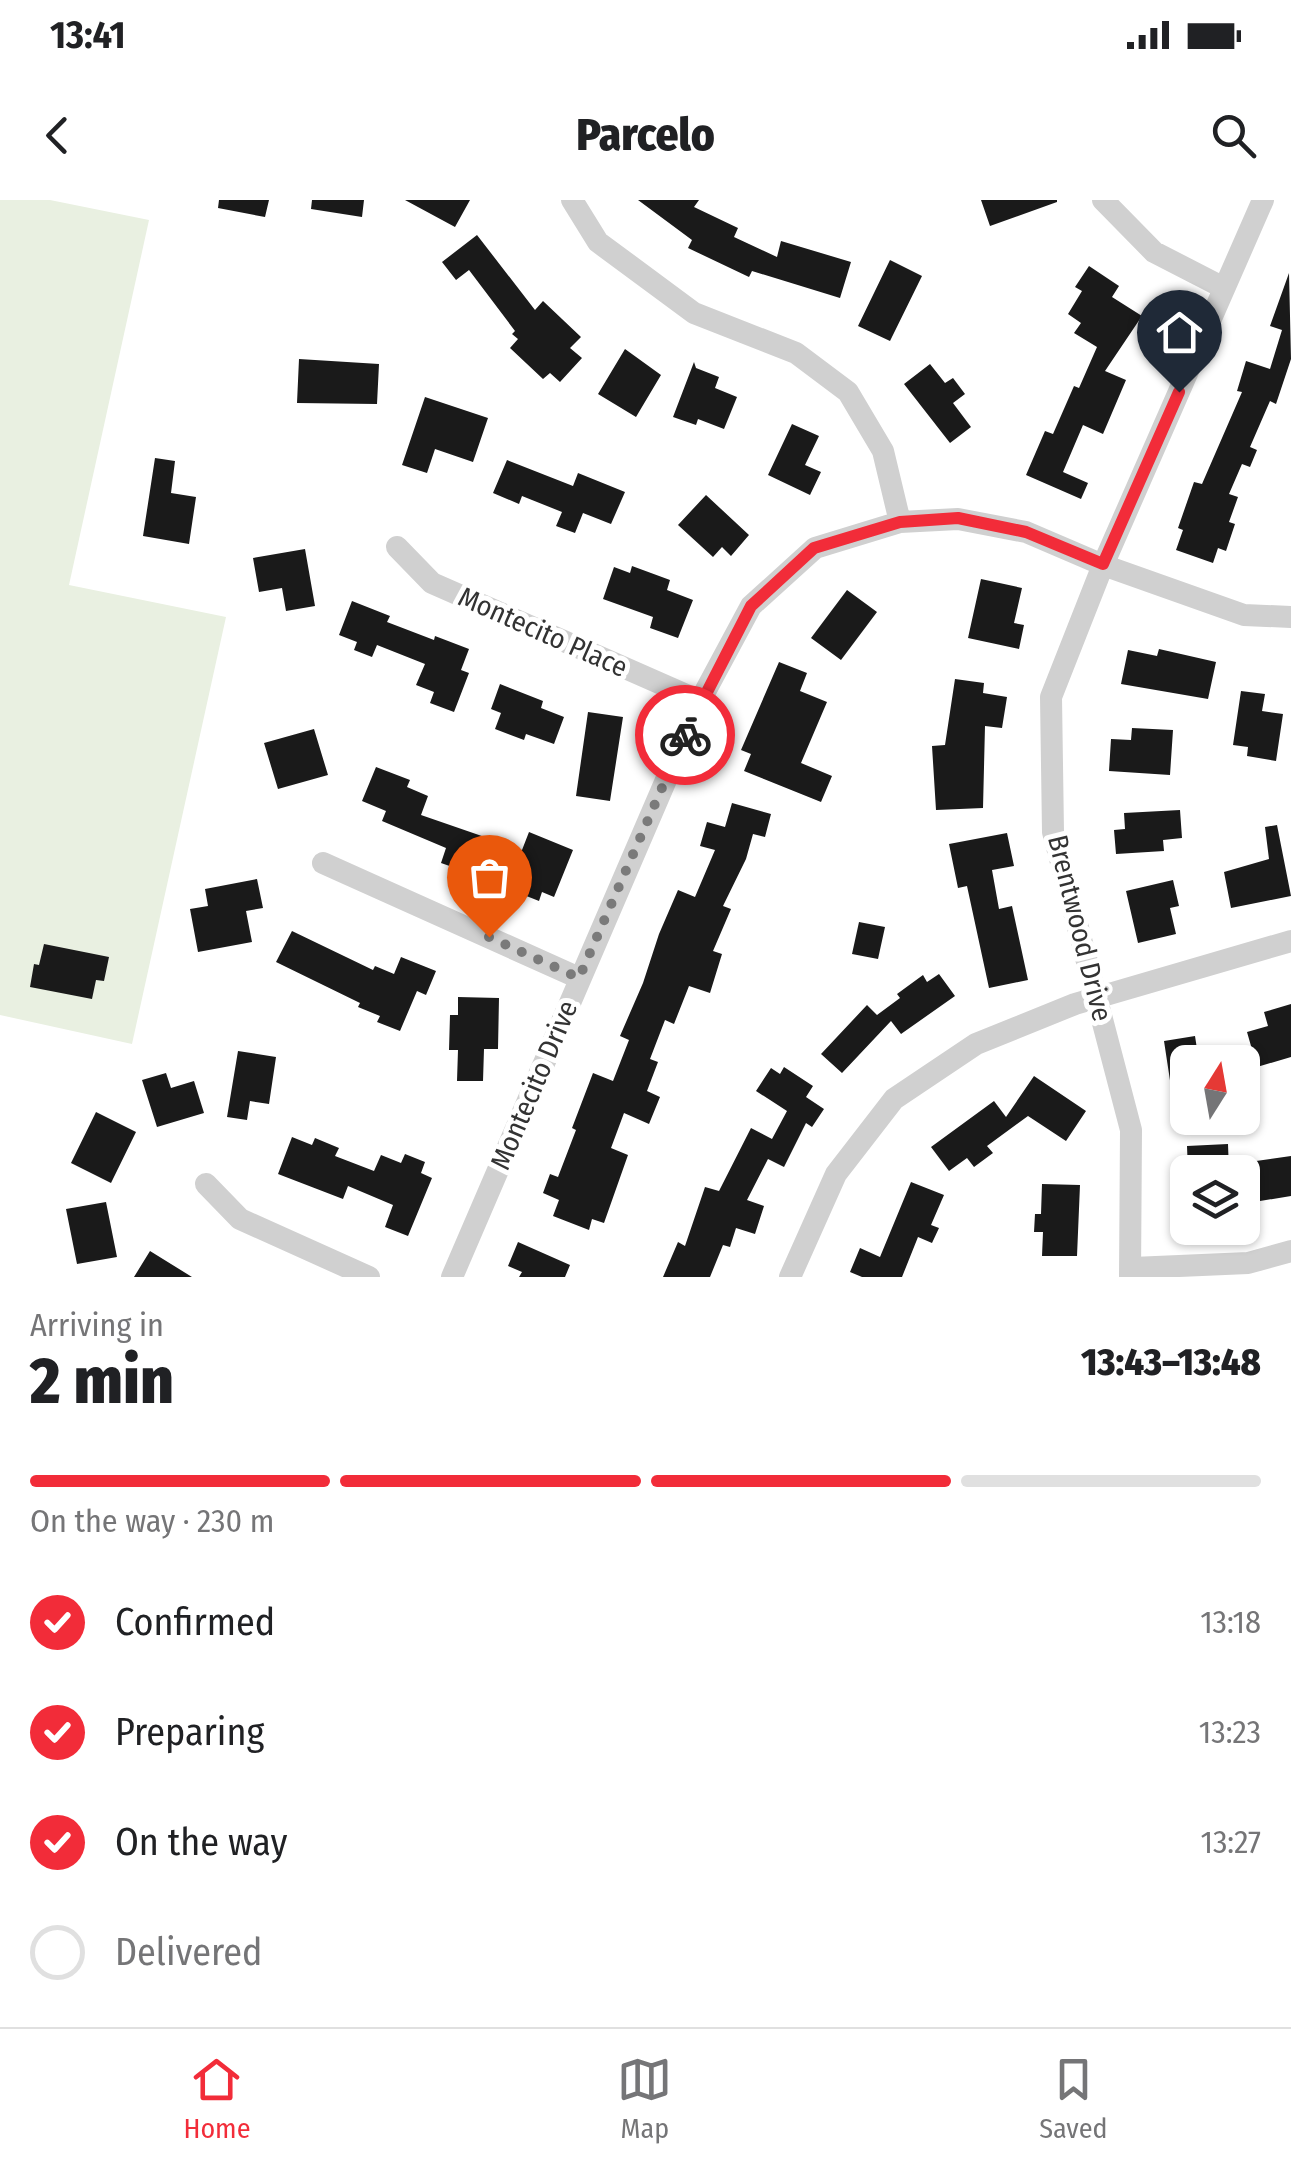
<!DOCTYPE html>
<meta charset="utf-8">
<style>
:root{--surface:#fff;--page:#f6f6f6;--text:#202124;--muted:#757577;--line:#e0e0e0;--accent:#f22c39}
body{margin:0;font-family:"Fira Sans Condensed",sans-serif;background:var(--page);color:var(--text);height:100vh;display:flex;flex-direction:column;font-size:38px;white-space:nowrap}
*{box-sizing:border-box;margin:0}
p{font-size:32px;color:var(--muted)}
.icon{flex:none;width:55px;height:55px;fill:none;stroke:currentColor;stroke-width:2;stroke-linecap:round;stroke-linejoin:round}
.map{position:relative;height:1077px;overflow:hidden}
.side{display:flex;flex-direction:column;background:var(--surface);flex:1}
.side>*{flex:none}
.needle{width:65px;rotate:11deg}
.fabs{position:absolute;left:1170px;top:845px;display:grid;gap:20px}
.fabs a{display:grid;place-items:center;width:90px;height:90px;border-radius:15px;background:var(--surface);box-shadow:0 2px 8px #0004;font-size:50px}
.pin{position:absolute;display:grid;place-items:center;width:85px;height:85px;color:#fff;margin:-102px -42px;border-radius:50% 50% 50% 0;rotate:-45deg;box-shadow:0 0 10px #0007}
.pin .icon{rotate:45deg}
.courier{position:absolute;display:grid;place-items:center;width:100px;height:100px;margin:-50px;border:8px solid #f22c39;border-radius:50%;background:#fff;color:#222;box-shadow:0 2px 12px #0007}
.summary em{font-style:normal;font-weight:800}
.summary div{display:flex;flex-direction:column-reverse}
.summary{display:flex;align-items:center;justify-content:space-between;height:170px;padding:0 30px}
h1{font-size:65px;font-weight:800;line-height:75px}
.bar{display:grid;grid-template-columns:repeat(4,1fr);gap:15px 10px;align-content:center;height:120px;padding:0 30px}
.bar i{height:12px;border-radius:8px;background:var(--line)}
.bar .current{background:var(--accent)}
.bar p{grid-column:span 4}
ol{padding:0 30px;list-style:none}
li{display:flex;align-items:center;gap:30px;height:110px}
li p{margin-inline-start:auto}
li .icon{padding:10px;border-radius:50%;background:var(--accent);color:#fff;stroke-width:4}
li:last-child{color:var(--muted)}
li i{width:55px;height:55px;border:5px solid var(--line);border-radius:50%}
.status{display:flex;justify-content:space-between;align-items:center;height:70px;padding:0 50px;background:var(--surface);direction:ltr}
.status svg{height:28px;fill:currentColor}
header{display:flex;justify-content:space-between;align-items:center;height:130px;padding:0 30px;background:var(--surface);font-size:45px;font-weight:800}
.tabs{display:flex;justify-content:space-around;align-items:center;height:140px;border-top:2px solid var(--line);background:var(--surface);font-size:28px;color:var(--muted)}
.tabs a{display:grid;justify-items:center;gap:5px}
.tabs .current{color:var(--accent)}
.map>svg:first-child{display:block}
</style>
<div class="status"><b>13:41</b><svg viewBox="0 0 49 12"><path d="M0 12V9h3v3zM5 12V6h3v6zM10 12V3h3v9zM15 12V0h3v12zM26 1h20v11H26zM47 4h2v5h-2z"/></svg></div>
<header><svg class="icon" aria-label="back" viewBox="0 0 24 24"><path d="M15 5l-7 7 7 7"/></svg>Parcelo<svg class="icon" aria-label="search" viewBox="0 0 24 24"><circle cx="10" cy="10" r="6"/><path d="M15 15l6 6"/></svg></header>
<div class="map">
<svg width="1291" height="1077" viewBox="0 0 1291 1077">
<rect width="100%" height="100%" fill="#fff"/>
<!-- green -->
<path fill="#e9f0e1" d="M 0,0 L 50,0 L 149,20 L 69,385 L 226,417 L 132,844 L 0,815 Z"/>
<!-- building -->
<path fill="#1a1a1a" d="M 219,0 L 269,0 L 265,17 L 218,8 Z
M 312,0 L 364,0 L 362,17 L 311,9 Z
M 405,0 L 470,0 L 455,27 Z
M 638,0 L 699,0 L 694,7 L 738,28 L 734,37 L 777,57 L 781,41 L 851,62 L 840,98 L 752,71 L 749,77 L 688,48 L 692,40 Z
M 981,0 L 1057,0 L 1057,2 L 990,26 Z
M 477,35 L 535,110 L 543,101 L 581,137 L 570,148 L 582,158 L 560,182 L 550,173 L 543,179 L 510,148 L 518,139 L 512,134 L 515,131 L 469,70 L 456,80 L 442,62 Z
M 890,60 L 922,76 L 890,141 L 858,126 Z
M 1089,66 L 1119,86 L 1112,97 L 1142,116 L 1105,171 L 1126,180 L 1103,234 L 1083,225 L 1063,272 L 1088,283 L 1081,299 L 1026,275 L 1045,231 L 1053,234 L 1074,186 L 1079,188 L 1097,147 L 1074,133 L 1081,123 L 1068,114 L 1082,91 L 1075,87 Z
M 1289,73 L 1291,159 L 1276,204 L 1270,201 L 1250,247 L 1257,250 L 1250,267 L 1242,264 L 1229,294 L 1238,297 L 1229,322 L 1235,324 L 1226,351 L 1218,348 L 1213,363 L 1176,350 L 1183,330 L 1178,328 L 1194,282 L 1202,284 L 1242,192 L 1237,191 L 1246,161 L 1270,169 L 1282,130 L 1270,126 Z
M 625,149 L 661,175 L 636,217 L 598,194 Z
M 299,159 L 379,164 L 377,204 L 297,203 Z
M 694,162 L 696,168 L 719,177 L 715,188 L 737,197 L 724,229 L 698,219 L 696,225 L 673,217 Z
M 930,164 L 945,183 L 953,178 L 965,194 L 953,203 L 971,227 L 950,243 L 904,184 Z
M 425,197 L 488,218 L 473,262 L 435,249 L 427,273 L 402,265 Z
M 792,224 L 819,236 L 805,265 L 821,272 L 810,295 L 768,275 Z
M 155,258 L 175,261 L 171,293 L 196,297 L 189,344 L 143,336 Z
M 507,260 L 573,286 L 578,273 L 625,292 L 611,324 L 583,313 L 575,333 L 556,326 L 562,312 L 522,296 L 519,304 L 493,293 Z
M 706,295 L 749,335 L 731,356 L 722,347 L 713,357 L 678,325 Z
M 305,349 L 315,406 L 286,411 L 282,388 L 259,392 L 253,358 Z
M 632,366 L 670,380 L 667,390 L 693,400 L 678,438 L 650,428 L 653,417 L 603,399 L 614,367 L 630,373 Z
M 981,379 L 1022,388 L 1014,423 L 1024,425 L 1019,449 L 968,438 Z
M 847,390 L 877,412 L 841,460 L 811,438 Z
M 352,401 L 390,416 L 387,422 L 434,440 L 435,436 L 469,449 L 461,470 L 469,473 L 454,512 L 430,503 L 434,492 L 416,485 L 425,464 L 377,445 L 372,457 L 354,450 L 357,442 L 339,435 Z
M 1159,449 L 1216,462 L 1208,499 L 1121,484 L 1128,450 L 1157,456 Z
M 779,462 L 807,473 L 800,491 L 827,502 L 801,563 L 832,576 L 821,602 L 744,571 L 751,554 L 741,550 Z
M 955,479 L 984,483 L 983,493 L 1007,497 L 1002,528 L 985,526 L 983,608 L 936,610 L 932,546 L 945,545 Z
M 500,484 L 543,501 L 541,508 L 564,517 L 554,544 L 526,534 L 524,540 L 495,529 L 501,513 L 491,509 Z
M 1241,491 L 1265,494 L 1262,511 L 1283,514 L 1276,561 L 1247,556 L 1248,547 L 1233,545 Z
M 588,512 L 623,517 L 610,601 L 576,596 Z
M 1132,528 L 1173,530 L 1170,575 L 1109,571 L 1111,539 L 1131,540 Z
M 314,529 L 328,575 L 278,589 L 264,543 Z
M 376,567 L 410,580 L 407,587 L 428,596 L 421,615 L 522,650 L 529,632 L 573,650 L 554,697 L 542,692 L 539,701 L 506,688 L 507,686 L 441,663 L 446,648 L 382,621 L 386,611 L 362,601 Z
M 732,603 L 771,614 L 765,637 L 753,634 L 746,659 L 723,706 L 731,709 L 713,751 L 722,754 L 710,793 L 689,786 L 674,824 L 665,820 L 650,859 L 658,862 L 647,891 L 660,897 L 649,924 L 624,913 L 611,948 L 628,955 L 604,1023 L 592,1019 L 589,1030 L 553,1016 L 559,1000 L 543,993 L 550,974 L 558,977 L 576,930 L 572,928 L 593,873 L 613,881 L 629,840 L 620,836 L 643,783 L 659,734 L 678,690 L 695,697 L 715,650 L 700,646 L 707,622 L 725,627 Z
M 1180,610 L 1182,638 L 1163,640 L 1164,651 L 1116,654 L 1114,630 L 1125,629 L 1124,613 Z
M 1277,625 L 1291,696 L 1231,708 L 1224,672 L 1269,659 L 1265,627 Z
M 1007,633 L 1014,666 L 992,670 L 999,709 L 1012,706 L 1028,780 L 989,788 L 967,686 L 958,688 L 949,644 Z
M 257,679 L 263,708 L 246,711 L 252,742 L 198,752 L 190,709 L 208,706 L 205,689 Z
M 1173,680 L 1179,706 L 1170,708 L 1176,734 L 1138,743 L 1126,691 Z
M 859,722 L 885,727 L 878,759 L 852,754 Z
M 292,731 L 373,770 L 375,766 L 394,774 L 401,757 L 436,771 L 426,795 L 417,791 L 400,831 L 377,822 L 380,816 L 358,807 L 360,803 L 276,762 Z
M 44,744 L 109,757 L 104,781 L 96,780 L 92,799 L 30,787 L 34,764 L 39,765 Z
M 939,774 L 955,796 L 901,834 L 891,821 L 842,873 L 821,854 L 867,805 L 877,815 L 900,798 L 897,794 L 923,775 L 927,782 Z
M 458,797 L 499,798 L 498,849 L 484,849 L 483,881 L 457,881 L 458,850 L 449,850 L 450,815 L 458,815 Z
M 1291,804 L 1291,857 L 1257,867 L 1247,832 L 1268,826 L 1264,812 Z
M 1195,836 L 1199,862 L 1188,862 L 1188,932 L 1178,933 L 1164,841 Z
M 238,851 L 276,857 L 269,904 L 250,901 L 247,920 L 227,917 Z
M 784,867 L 813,886 L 806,897 L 824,909 L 812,927 L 806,923 L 784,967 L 768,959 L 747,1000 L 764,1006 L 755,1034 L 736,1028 L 730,1047 L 723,1045 L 710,1077 L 663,1077 L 678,1042 L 685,1046 L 705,987 L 719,991 L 751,928 L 772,939 L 787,911 L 756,891 L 771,868 L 780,874 Z
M 166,873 L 171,888 L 194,881 L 204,913 L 157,927 L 142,880 Z
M 1034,876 L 1086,911 L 1066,941 L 1028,916 L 987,946 L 993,953 L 974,967 L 967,958 L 949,971 L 931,947 L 994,901 L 1006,917 Z
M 96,912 L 136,932 L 111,983 L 71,963 Z
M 292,937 L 312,945 L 315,938 L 339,948 L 335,956 L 374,971 L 381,955 L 401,963 L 405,954 L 425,962 L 421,973 L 432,978 L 408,1036 L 385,1027 L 393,1005 L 348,986 L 343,999 L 278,974 Z
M 1228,944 L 1229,972 L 1188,972 L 1187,946 Z
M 1291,956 L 1291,996 L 1254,1002 L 1249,962 Z
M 911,982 L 944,995 L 931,1025 L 939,1028 L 932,1043 L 918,1037 L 902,1077 L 862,1077 L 850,1072 L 860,1048 L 880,1057 Z
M 1042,984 L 1080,985 L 1077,1056 L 1042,1056 L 1043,1032 L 1034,1032 L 1035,1014 L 1041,1014 Z
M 106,1002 L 117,1057 L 77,1064 L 66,1009 Z
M 518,1042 L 570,1065 L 565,1077 L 519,1077 L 522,1072 L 508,1066 Z
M 150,1051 L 192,1077 L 134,1077 Z"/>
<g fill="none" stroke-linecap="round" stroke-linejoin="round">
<!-- street -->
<path stroke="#d0d0d0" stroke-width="22" d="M 572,0 L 598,42 L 694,113 L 796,153 L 848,192 L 883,251 L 900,322
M 1103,0 L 1154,52 L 1224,88
M 397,347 L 432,383 L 700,501
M 323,663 L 579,778
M 206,984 L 240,1019 L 369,1077
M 1133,1068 L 1248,1063 L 1291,1051
M 452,1077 L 700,501 L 751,406 L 815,348 L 900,322 L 958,319 L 1026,332 L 1103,365 L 1244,415 L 1291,417
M 790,1077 L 836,974 L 894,899 L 976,844 L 1075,804 L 1291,741
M 1130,1077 L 1131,930 L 1053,632 L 1051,497 L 1103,365 L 1263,0"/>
</g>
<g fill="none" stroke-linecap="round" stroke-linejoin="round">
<!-- done -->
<path stroke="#7a7a7a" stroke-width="10" stroke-dasharray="0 18" d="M 489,737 L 579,778 L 685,535"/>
<!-- route -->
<path stroke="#f22c39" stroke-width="12" d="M 685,535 L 751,406 L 814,348 L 900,322 L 958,318 L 1026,332 L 1103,364 L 1179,192"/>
</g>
<g text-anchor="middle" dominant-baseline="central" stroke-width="10" stroke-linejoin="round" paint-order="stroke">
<!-- street labels -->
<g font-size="28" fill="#333" stroke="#fff">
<text transform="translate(543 432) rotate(24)">Montecito Place</text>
<text transform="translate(1080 728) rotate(76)">Brentwood Drive</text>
<text transform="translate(534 885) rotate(-67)">Montecito Drive</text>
</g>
</g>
</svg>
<div class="fabs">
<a><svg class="needle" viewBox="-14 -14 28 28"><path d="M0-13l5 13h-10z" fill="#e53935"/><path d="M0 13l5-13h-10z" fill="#757577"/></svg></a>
<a><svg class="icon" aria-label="layers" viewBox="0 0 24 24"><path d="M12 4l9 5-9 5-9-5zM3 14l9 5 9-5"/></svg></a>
</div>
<div class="pin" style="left:489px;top:737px;background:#ea580c"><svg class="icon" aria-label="bag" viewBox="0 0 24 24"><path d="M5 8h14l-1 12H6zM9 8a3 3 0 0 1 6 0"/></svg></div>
<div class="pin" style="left:1179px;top:192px;background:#1f2937"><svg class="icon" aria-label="home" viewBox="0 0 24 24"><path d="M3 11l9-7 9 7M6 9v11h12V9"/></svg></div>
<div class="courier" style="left:685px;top:535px"><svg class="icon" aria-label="bike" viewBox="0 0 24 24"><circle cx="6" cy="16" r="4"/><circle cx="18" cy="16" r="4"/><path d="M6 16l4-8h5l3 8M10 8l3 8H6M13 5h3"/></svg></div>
</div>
<section class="side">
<div class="summary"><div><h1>2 min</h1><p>Arriving in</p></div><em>13:43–13:48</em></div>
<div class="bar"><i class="current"></i><i class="current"></i><i class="current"></i><i></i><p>On the way · 230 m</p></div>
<ol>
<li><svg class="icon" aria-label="check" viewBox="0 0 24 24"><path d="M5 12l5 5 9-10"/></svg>Confirmed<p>13:18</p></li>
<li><svg class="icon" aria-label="check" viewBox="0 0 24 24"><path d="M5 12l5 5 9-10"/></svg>Preparing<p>13:23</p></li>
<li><svg class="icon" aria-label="check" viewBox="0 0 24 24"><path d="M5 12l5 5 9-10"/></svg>On the way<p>13:27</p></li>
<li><i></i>Delivered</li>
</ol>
</section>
<nav class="tabs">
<a class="current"><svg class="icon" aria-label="home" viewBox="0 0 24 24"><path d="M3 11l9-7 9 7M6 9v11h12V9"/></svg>Home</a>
<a><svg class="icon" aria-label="map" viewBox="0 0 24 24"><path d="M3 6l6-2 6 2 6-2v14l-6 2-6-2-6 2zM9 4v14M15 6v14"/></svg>Map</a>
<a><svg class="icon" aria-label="saved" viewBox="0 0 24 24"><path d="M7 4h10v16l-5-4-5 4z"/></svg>Saved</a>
</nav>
